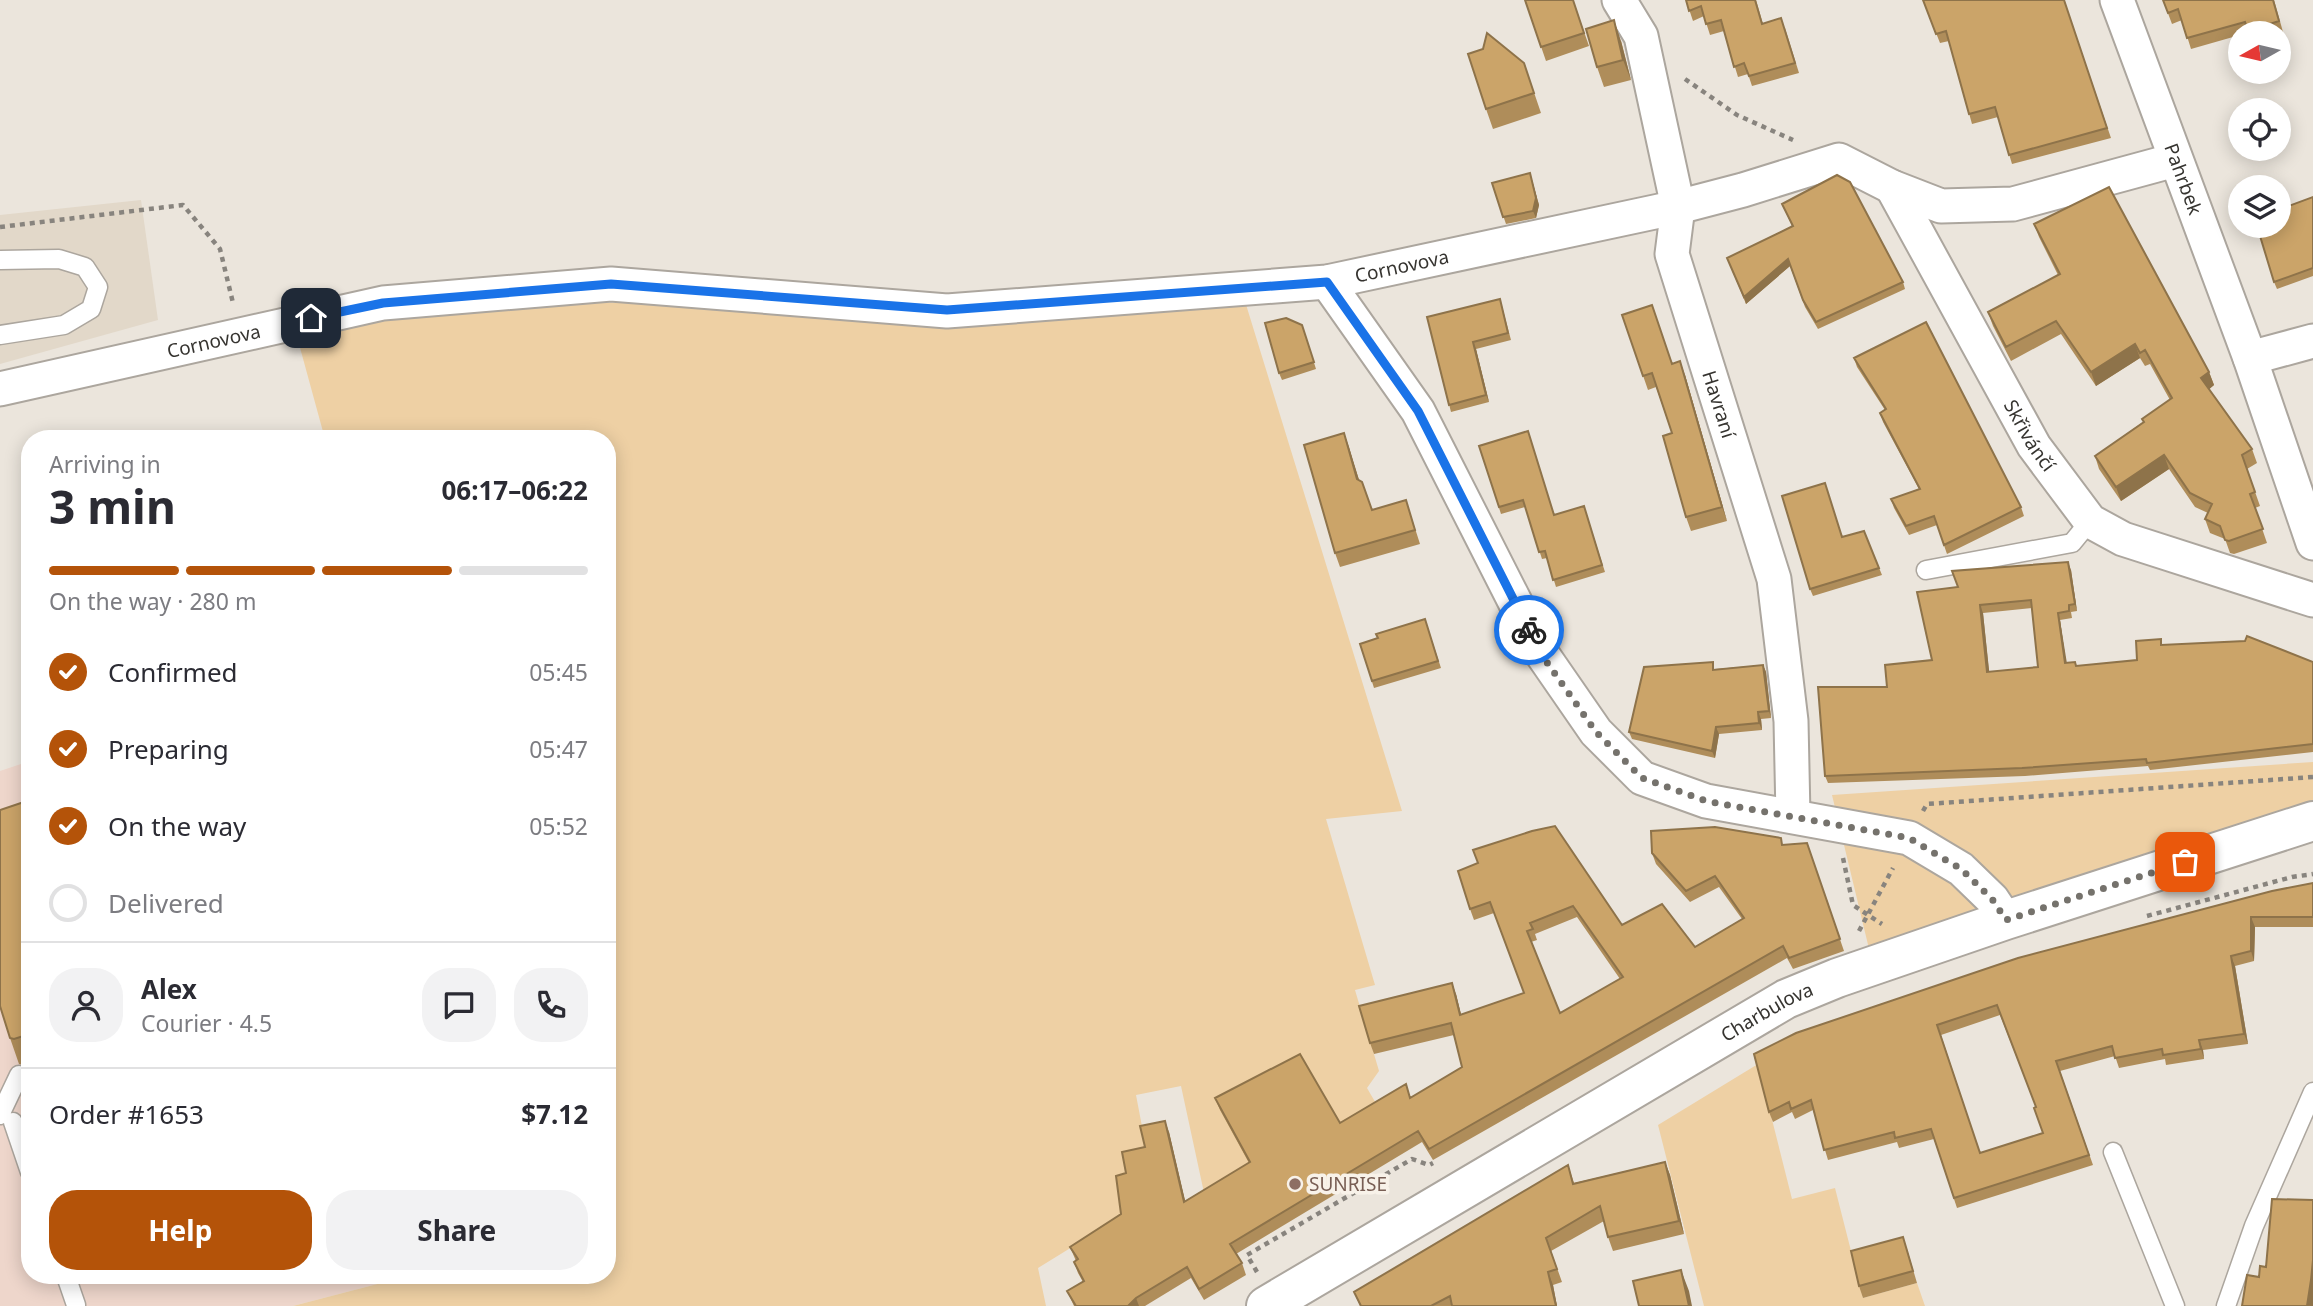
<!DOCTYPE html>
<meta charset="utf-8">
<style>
:root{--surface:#fff;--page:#f2f2f3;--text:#2b2b33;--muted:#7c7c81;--line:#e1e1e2;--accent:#b45309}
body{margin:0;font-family:"Noto Sans",sans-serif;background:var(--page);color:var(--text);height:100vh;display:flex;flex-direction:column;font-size:26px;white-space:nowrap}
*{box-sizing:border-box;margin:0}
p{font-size:23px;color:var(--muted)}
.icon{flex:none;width:38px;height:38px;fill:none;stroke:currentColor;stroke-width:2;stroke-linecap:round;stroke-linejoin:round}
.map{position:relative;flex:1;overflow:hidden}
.sheet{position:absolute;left:21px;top:430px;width:595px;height:854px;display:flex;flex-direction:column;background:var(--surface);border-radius:28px;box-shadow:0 4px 18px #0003}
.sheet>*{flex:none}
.needle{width:46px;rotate:262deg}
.controls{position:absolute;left:2228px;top:21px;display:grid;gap:14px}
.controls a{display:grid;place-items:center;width:63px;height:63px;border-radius:50%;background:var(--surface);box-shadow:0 4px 18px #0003;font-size:35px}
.pin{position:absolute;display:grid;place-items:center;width:60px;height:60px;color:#fff;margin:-30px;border-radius:14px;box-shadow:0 4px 10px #0006}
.courier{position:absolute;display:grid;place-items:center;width:70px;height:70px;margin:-35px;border:5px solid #1a73e8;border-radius:50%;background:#fff;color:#222;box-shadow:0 2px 9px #0007}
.overview em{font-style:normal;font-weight:700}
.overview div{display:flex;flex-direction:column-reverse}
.overview{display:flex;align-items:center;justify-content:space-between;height:119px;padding:0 28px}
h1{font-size:46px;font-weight:700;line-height:52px}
.bar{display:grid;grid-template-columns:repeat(4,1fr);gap:10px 7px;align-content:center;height:84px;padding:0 28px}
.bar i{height:9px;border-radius:5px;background:var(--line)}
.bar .active{background:var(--accent)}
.bar p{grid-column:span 4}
.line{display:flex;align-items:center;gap:18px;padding:0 28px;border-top:2px solid var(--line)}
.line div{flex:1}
.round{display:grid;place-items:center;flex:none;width:74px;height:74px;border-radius:28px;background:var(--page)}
ol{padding:0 28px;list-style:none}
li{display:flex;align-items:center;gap:21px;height:77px}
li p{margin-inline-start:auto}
li .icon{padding:7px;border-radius:50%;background:var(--accent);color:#fff;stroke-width:4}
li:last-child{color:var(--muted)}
li i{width:38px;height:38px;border:4px solid var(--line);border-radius:50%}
.cta{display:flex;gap:14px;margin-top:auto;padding:14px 28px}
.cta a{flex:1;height:80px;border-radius:28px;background:var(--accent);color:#fff;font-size:28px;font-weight:700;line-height:80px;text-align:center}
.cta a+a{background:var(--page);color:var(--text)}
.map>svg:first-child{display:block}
</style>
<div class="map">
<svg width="2313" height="1306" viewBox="0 0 2313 1306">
<rect width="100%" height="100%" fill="#ebe5dc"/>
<!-- built -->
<path fill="#e2d8c9" d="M 141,200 L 158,320 L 0,364 L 0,215 Z"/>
<!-- medical -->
<path fill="#eed6cb" d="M 30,761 L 30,1276 L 408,1276 L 293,1306 L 0,1306 L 0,771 Z"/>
<!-- green -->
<path fill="#eed0a4" d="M 1244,298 L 1402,811 L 1326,819 L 1375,985 L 1355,990 L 1379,1071 L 1367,1088 L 1381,1112 L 1254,1173 L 1206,1202 L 1181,1086 L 1136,1095 L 1148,1158 L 1130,1184 L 1124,1215 L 1038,1268 L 1046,1306 L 293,1306 L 408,1276 L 607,1276 L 607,439 L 325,439 L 296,333 L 392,314 L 532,302 L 681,303 Z
M 2313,762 L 2313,805 L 1870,953 L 1832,795 Z
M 1758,1064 L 1792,1199 L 1835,1188 L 1863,1298 L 1917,1283 L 1925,1306 L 1704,1306 L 1658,1125 Z"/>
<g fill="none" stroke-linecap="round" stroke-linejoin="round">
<!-- service casing -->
<g stroke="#aca69e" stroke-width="21">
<path id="service" d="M 0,260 L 59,259 L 85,267 L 98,287 L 91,309 L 64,325 L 0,335
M 1926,570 L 2072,543 L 2090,521
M 0,1115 L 19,1075
M 13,1122 L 30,1172
M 2113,1152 L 2175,1306
M 66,1276 L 76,1305
M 2226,1306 L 2254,1226 L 2313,1092"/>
</g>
<!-- minor casing -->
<g stroke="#aca69e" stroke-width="37">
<g id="minor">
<path id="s1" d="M 1619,0 L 1641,36 L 1678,207 L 1672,254 L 1774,579 L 1791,721 L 1793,816"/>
<path id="s2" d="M 2117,0 L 2250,358 L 2313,543"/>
<path id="s3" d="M 1892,187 L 2034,446 L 2090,521 L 2123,539 L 2313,600"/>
<path d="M 1327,282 L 1418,411 L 1540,651 L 1596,732 L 1642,778 L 1706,801 L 1909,838 L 1961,869 L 1992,899 L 2006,920"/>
<path d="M 2250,358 L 2313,341"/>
<path id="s4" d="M 0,389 L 383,303 L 611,284 L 947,311 L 1327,282 L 1678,207 L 1743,190 L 1839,160 L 1892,187 L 1941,206 L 2013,204 L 2175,160"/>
</g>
</g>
<!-- tertiary casing -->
<g stroke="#aca69e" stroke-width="42">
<g id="tertiary">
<path id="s5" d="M 1266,1306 L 1786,999 L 1837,978 L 2006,920 L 2313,821"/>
</g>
</g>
<!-- path -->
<path stroke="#88847e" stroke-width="4.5" stroke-dasharray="5 5" stroke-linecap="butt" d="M 1685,79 L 1737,115 L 1793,140
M 0,227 L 183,205 L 220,249 L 233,303
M 1923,811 L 1927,804 L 2313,777
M 1843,858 L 1853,905 L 1882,924
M 2147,916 L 2292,877 L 2313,874
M 1859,931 L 1893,868
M 1257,1272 L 1247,1255 L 1412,1159 L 1429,1165 L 1433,1163"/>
<!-- service -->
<use href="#service" stroke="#fff" stroke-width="18"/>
<!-- minor -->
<use href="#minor" stroke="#fff" stroke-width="33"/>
<!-- tertiary -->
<use href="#tertiary" stroke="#fff" stroke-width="38"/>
</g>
<!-- wall -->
<path fill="#af8d5a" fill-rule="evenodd" d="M 1525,0 L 1573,0 L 1589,46 L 1546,61 Z
M 1686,0 L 1756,0 L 1763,24 L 1785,28 L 1799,73 L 1752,86 L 1748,74 L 1738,77 L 1724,31 L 1710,35 L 1704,16 L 1693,21 Z
M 1923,0 L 2064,0 L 2111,138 L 2012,164 L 1998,117 L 1972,124 L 1949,41 L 1940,43 Z
M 2163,0 L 2274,0 L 2283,32 L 2278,33 L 2240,33 L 2240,35 L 2191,49 L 2182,20 L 2172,24 Z
M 1621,41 L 1631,80 L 1604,87 L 1597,67 Z
M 1524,63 L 1541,113 L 1493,129 L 1486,109 Z
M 1532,180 L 1539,205 L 1536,218 L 1506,224 L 1492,183 Z
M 2313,197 L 2313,276 L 2277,289 L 2274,282 Z
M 1782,204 L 1903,282 L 1905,289 L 1818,329 L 1805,307 L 1790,266 L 1746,304 L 1727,258 L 1792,226 Z
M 2034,224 L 2209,372 L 2214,385 L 2209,389 L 2252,449 L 2257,463 L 2247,469 L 2260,506 L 2255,508 L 2267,543 L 2234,554 L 2230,553 L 2225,539 L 2210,533 L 2205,519 L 2208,513 L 2195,507 L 2169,469 L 2121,501 L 2099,469 L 2095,456 L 2143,422 L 2142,419 L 2170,400 L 2150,364 L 2145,366 L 2140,358 L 2096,386 L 2061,334 L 2011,361 L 1993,326 L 1988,312 L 2058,275 L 2039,237 Z
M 1502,306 L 1511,340 L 1476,349 L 1489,402 L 1451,412 L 1427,317 Z
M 1622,315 L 1672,364 L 1685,375 L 1727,521 L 1691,531 L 1686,517 L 1672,433 L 1656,387 L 1648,390 Z
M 1302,325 L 1316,369 L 1282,380 L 1279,373 Z
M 1854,358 L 2021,507 L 2024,516 L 1947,554 L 1937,525 L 1909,535 L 1894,508 L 1891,499 L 1919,489 L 1883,422 L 1880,413 L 1885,410 L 1857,367 Z
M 1344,433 L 1359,480 L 1372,510 L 1406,500 L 1420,544 L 1340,567 L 1335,553 Z
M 1479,446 L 1555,515 L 1584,506 L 1605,572 L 1556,587 L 1547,558 L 1542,559 L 1525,507 L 1501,514 Z
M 1864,531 L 1882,575 L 1813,596 L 1810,589 L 1842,537 Z
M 2071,570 L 2077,611 L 2071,612 L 2072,618 L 2060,620 L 2066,663 L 2077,666 L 2137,660 L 2163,645 L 2313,662 L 2313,752 L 2150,770 L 2148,766 L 2025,776 L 1828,783 L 1825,776 L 1887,687 L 1932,660 L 1958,587 ZM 2032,608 L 2038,667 L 1989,672 L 1983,613 Z
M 1425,619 L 1441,668 L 1374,688 L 1360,644 L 1378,638 Z
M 1763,665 L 1766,672 L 1771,718 L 1761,719 L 1762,730 L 1719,734 L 1715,758 L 1632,739 L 1629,732 L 1715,669 Z
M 30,800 L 30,1063 L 24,1065 L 19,1064 L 10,1038 Z
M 1807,843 L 1844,951 L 1793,969 L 1787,958 L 1433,1160 L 1422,1142 L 1236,1254 L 1242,1263 L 1246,1275 L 1204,1300 L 1191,1278 L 1145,1306 L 1074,1306 L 1067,1291 L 1083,1282 L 1078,1273 L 1074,1262 L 1076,1261 L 1070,1247 L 1121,1214 L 1126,1173 L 1145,1147 L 1169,1132 L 1185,1201 L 1249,1163 L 1220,1110 L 1215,1098 L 1340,1123 L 1410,1098 L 1462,1067 L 1454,1035 L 1374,1054 L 1370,1043 L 1456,994 L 1461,1015 L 1524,993 L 1494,913 L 1474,920 L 1470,909 L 1478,863 L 1622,925 L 1695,947 L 1742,919 L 1719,887 L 1690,902 L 1656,864 L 1652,853 ZM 1577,917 L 1620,979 L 1560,1013 L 1531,942 L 1537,940 L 1535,934 Z
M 2313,883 L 2313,927 L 2255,927 L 2254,961 L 2235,966 L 2248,1044 L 2203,1050 L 2204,1059 L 2166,1065 L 2165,1059 L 2119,1068 L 2115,1056 L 2060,1071 L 2093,1165 L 1957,1208 L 1934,1139 L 1899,1148 L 1897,1142 L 1828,1160 L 1813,1110 L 1795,1119 L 1792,1112 L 1773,1122 L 1769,1112 L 1754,1054 ZM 2000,1015 L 2036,1107 L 2043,1133 L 1980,1153 L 1941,1035 Z
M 1665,1162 L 1670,1175 L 1684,1234 L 1613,1251 L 1608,1237 L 1604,1221 L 1551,1251 L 1562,1282 L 1553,1285 L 1557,1306 L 1360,1306 L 1354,1292 L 1568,1165 L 1574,1183 Z
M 1907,1249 L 1917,1283 L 1863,1298 L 1859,1286 Z"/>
<!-- shaded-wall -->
<path fill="#8e734a" d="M 1614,20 L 1621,41 L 1631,80 L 1623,60 Z
M 1530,173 L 1539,205 L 1536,218 L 1533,211 Z
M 1788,259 L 1790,266 L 1746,304 L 1744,297 Z
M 1473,342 L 1476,349 L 1489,402 L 1486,395 Z
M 2135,344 L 2140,358 L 2096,386 L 2091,372 Z
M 1680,361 L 1685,375 L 1727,521 L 1722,507 Z
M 2209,372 L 2214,385 L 2206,392 L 2201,378 Z
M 1344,433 L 1349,447 L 1363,493 L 1357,479 Z
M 2164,455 L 2169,469 L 2121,501 L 2116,487 Z
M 2068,562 L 2071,570 L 2077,611 L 2075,604 Z
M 1980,605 L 1983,613 L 1990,679 L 1987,672 Z
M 2058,613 L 2060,620 L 2068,670 L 2065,663 Z
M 1763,665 L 1766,672 L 1771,718 L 1769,711 Z
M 1758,712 L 1761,719 L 1762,730 L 1759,723 Z
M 1716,727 L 1719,734 L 1715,758 L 1712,751 Z
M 2251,917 L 2255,927 L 2254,961 L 2251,951 Z
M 2231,956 L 2235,966 L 2248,1044 L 2244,1034 Z
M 1452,983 L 1456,994 L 1464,1026 L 1460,1015 Z
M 2199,1040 L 2203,1050 L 2204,1059 L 2201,1049 Z
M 1165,1121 L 1169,1132 L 1188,1213 L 1184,1202 Z
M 1665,1162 L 1670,1175 L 1684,1234 L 1679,1221 Z
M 2313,1260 L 2313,1306 L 2307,1306 Z
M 1681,1270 L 1689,1291 L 1692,1306 L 1689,1306 Z
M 1548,1272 L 1553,1285 L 1557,1306 L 1556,1306 Z
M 1136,1298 L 1139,1306 L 1128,1306 Z"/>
<!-- building -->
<path fill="#cba469" stroke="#8e734a" stroke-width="2" fill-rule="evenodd" d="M 1525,0 L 1573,0 L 1584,33 L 1541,47 Z
M 1686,0 L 1755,0 L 1762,24 L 1781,18 L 1795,63 L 1749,76 L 1744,63 L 1734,67 L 1721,20 L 1706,24 L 1701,6 L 1689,11 Z
M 1923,0 L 2064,0 L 2107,128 L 2009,155 L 1995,107 L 1969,114 L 1946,31 L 1936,34 Z
M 2163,0 L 2273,0 L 2279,21 L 2248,31 L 2245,22 L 2187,38 L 2178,9 L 2168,13 Z
M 1614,20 L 1623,60 L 1597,67 L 1586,29 Z
M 1487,33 L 1524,63 L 1534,93 L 1486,109 L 1468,54 L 1483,49 Z
M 1530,173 L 1536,198 L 1533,211 L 1503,217 L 1492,183 Z
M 1837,175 L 1850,182 L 1903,282 L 1816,322 L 1803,300 L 1788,259 L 1744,297 L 1727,258 L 1793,226 L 1782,204 Z
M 2109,187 L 2209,372 L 2201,378 L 2252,449 L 2242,455 L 2255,492 L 2250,494 L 2263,529 L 2229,541 L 2225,540 L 2220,526 L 2205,519 L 2212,504 L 2190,493 L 2164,455 L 2116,487 L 2095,456 L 2144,422 L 2142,419 L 2172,398 L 2145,350 L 2140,353 L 2135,344 L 2091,372 L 2056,321 L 2006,347 L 1988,312 L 2060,274 L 2034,224 Z
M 2313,197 L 2313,268 L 2274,282 L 2257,226 L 2278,226 L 2278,210 Z
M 1500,299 L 1508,333 L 1473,342 L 1486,395 L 1449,405 L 1427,317 Z
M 1652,305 L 1672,364 L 1680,361 L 1722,507 L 1686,517 L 1663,436 L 1672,433 L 1652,373 L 1643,376 L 1622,315 Z
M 1286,318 L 1302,325 L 1314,362 L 1279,373 L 1265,323 Z
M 1926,322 L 2021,507 L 1944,545 L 1934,516 L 1906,526 L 1891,499 L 1920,489 L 1880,413 L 1886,409 L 1854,358 Z
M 1528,431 L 1554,515 L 1584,506 L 1602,565 L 1553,580 L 1545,551 L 1539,552 L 1523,500 L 1499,507 L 1479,446 Z
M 1344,433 L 1357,479 L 1362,482 L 1372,510 L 1406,500 L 1415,530 L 1335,553 L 1304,445 Z
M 1825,483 L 1842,537 L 1864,531 L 1879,568 L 1810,589 L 1782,496 Z
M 2068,562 L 2075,604 L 2069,605 L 2069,611 L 2058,613 L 2065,663 L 2075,662 L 2076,666 L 2137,660 L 2136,641 L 2161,639 L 2161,645 L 2245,641 L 2247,636 L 2313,662 L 2313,744 L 2147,763 L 2146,759 L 2022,768 L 1825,776 L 1818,687 L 1887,687 L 1885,665 L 1932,660 L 1917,592 L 1958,587 L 1952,571 ZM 2031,600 L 2038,667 L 1987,672 L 1980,605 Z
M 1425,619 L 1438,661 L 1372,681 L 1360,644 L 1378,638 L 1376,634 Z
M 1713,662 L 1713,670 L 1763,665 L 1769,711 L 1758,712 L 1759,723 L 1716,727 L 1712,751 L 1629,732 L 1644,667 Z
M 30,800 L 30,1034 L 14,1039 L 10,1038 L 0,1006 L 0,810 Z
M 1555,826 L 1622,925 L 1662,904 L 1695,947 L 1744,918 L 1715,876 L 1686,891 L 1652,853 L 1651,831 L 1715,827 L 1781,838 L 1782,845 L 1807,843 L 1840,939 L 1789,958 L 1783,946 L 1429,1149 L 1418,1131 L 1230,1244 L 1242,1263 L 1199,1289 L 1187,1267 L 1136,1298 L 1128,1306 L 1076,1306 L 1067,1291 L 1084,1281 L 1074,1262 L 1078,1259 L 1070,1247 L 1121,1214 L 1116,1176 L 1126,1173 L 1122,1152 L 1145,1147 L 1140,1126 L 1165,1121 L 1184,1202 L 1250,1162 L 1215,1098 L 1300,1054 L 1340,1123 L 1406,1084 L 1410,1098 L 1462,1067 L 1451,1023 L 1370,1043 L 1359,1006 L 1452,983 L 1460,1015 L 1524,993 L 1490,902 L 1470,909 L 1458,871 L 1478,863 L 1473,850 L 1532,831 ZM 1573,906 L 1623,977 L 1560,1013 L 1527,931 L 1533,929 L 1530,923 Z
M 2313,883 L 2313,917 L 2251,917 L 2251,951 L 2231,956 L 2244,1034 L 2199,1040 L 2201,1049 L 2163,1055 L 2162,1049 L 2115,1058 L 2112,1046 L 2056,1061 L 2089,1155 L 1954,1198 L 1931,1129 L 1895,1138 L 1894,1132 L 1824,1150 L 1811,1100 L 1791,1109 L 1789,1102 L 1769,1112 L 1754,1054 L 1796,1033 L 2018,958 L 2272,891 ZM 1997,1005 L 2036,1107 L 2034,1108 L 2043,1133 L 1980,1153 L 1937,1025 Z
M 1665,1162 L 1679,1221 L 1608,1237 L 1600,1206 L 1546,1238 L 1557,1269 L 1548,1272 L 1556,1306 L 1452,1306 L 1450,1296 L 1431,1306 L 1361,1306 L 1354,1292 L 1568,1165 L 1573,1184 Z
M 2272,1199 L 2313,1200 L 2313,1260 L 2311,1280 L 2307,1306 L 2242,1306 L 2247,1275 L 2259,1277 L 2260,1266 L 2266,1267 Z
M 1903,1237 L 1913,1271 L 1859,1286 L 1851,1251 Z
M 1681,1270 L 1689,1306 L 1639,1306 L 1633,1281 Z"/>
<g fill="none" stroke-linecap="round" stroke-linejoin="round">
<!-- done -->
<path stroke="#75726c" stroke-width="7" stroke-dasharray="0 12.6" d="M 1529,630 L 1539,651 L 1596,732 L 1642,778 L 1706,801 L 1909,838 L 1961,869 L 1992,899 L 2006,920 L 2185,862"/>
<!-- route -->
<path stroke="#1a73e8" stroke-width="9" d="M 311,318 L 383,303 L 611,284 L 947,310 L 1327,282 L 1418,411 L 1529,630"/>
</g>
<!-- markers -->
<circle fill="#8d6e63" stroke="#f8f2e9" stroke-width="2.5" cx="1295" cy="1184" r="7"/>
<g text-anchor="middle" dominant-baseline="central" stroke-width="7" stroke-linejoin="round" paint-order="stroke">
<!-- street labels -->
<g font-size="19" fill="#363430" stroke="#f8f2e9">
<text stroke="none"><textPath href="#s2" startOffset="191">Pahrbek</textPath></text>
<text stroke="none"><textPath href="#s4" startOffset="1416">Cornovova</textPath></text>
<text stroke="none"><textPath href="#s4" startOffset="219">Cornovova</textPath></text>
<text stroke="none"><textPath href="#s1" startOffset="422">Havraní</textPath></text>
<text stroke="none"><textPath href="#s3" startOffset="284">Skřivánčí</textPath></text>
<text stroke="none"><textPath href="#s5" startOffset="581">Charbulova</textPath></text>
</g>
<!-- education labels -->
<g font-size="19" fill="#785e54" stroke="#f8f2e9" text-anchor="start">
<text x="1309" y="1184">SUNRISE</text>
</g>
</g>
</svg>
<div class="controls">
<a><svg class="needle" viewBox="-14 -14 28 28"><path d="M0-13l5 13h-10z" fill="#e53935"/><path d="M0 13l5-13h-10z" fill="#7c7c81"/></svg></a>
<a><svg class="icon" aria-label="locate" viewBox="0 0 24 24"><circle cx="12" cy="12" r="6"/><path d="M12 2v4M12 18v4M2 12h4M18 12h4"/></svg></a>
<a><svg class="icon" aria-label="layers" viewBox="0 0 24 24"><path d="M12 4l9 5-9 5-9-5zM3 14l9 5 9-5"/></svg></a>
</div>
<div class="pin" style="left:2185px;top:862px;background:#ea580c"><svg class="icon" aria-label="bag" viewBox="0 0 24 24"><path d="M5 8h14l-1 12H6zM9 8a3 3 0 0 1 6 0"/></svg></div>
<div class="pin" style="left:311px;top:318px;background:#1f2937"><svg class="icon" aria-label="home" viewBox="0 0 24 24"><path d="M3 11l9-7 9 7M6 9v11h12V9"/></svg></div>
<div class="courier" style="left:1529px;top:630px"><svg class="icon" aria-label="bike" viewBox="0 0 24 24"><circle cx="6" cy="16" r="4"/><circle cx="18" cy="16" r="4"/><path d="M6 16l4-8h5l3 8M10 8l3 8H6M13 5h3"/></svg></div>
<section class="sheet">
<div class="overview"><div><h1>3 min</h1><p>Arriving in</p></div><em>06:17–06:22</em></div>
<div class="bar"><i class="active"></i><i class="active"></i><i class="active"></i><i></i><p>On the way · 280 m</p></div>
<ol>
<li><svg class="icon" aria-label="check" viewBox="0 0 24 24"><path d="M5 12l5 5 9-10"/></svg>Confirmed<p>05:45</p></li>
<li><svg class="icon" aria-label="check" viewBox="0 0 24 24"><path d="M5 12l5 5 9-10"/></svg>Preparing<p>05:47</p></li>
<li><svg class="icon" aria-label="check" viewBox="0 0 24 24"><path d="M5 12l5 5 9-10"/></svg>On the way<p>05:52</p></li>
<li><i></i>Delivered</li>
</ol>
<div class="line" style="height:126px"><a class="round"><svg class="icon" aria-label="person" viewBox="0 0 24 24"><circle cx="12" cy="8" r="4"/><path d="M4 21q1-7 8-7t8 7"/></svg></a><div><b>Alex</b><p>Courier · 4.5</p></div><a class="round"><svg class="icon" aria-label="chat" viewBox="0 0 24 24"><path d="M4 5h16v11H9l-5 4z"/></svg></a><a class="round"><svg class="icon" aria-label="phone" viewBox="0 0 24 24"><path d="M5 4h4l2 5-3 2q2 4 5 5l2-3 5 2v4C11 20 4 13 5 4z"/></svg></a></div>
<div class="line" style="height:91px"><div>Order #1653</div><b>$7.12</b></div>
<div class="cta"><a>Help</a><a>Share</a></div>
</section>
</div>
